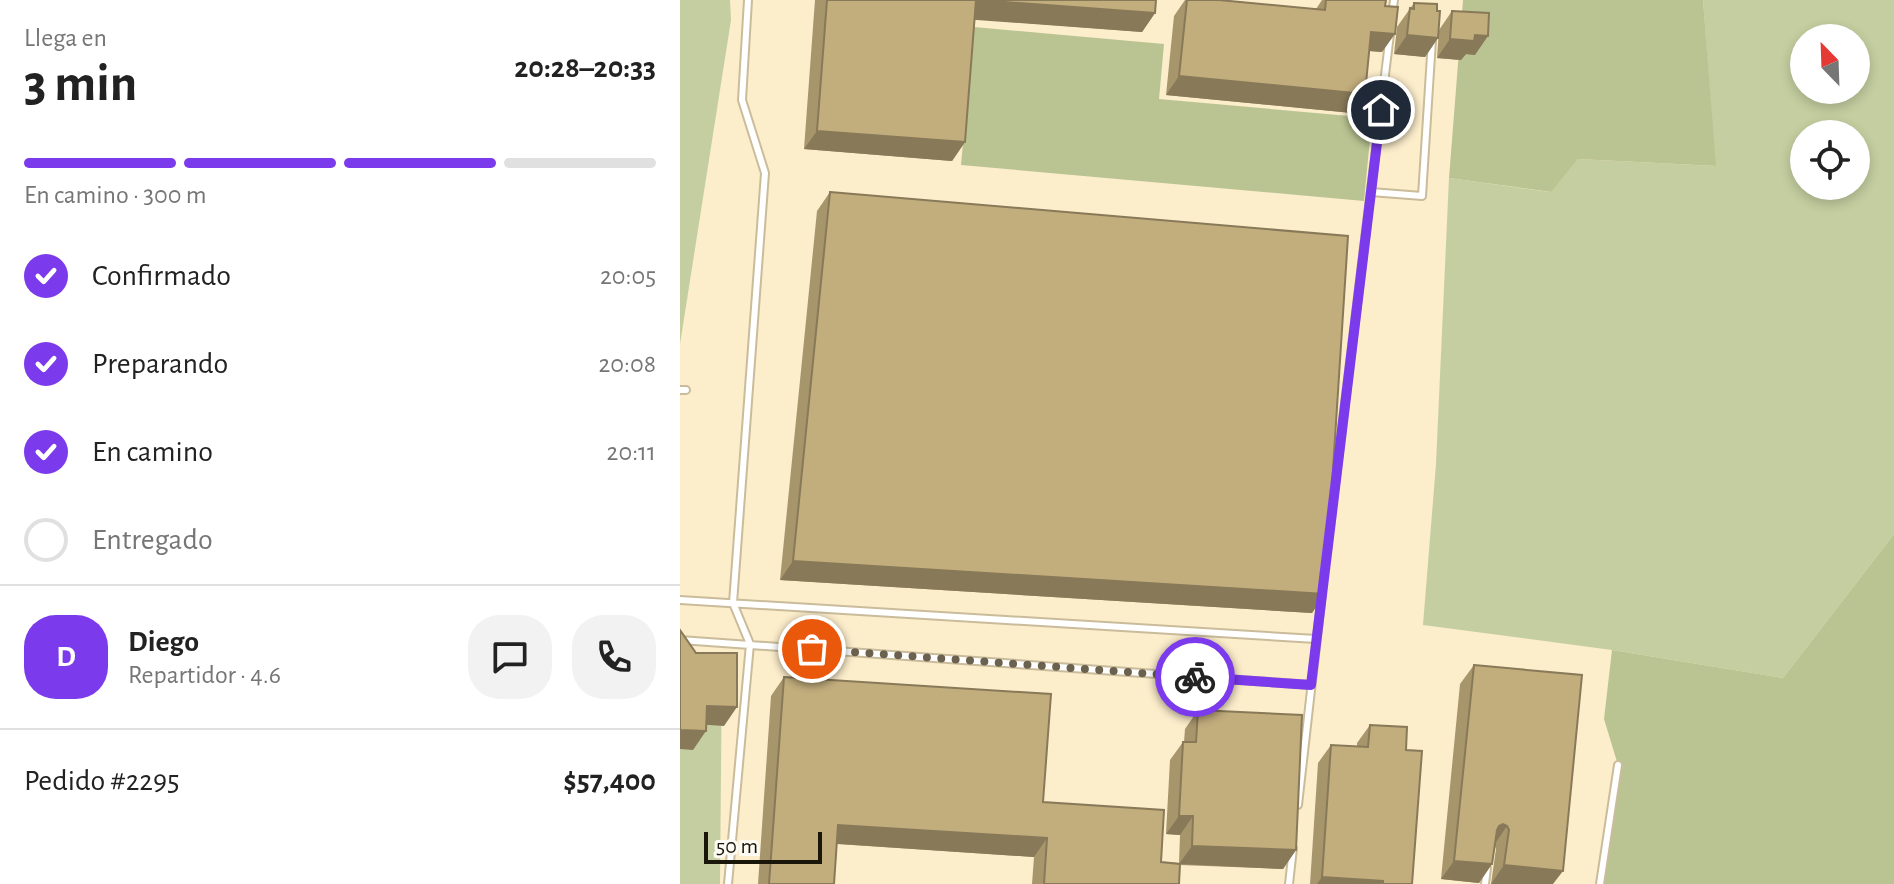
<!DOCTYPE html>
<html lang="es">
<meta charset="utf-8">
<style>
:root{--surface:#fff;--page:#f2f2f2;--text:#222;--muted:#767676;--line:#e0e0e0;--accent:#7c3aed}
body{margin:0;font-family:"Alegreya Sans",sans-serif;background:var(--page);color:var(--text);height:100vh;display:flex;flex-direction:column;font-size:30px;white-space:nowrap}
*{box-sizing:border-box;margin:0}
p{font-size:26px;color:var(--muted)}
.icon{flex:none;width:44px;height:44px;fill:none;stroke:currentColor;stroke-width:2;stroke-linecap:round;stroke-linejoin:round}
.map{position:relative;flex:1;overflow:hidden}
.drawer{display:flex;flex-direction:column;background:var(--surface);width:680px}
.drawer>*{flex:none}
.needle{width:52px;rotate:337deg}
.tools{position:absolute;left:1110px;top:24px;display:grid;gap:16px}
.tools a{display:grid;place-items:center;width:80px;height:80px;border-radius:50%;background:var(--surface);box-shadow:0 4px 12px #0003;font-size:40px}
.scale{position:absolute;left:24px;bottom:20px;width:118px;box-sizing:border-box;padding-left:8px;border:4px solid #1b160a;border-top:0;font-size:22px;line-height:28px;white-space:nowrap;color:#1b160a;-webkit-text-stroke:6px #fefbf4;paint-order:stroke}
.pin{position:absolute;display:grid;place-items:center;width:68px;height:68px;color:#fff;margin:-34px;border:4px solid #fff;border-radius:50%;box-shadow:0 2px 8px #0007}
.courier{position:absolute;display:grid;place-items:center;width:80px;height:80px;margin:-40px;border:6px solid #7c3aed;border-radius:50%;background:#fff;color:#222;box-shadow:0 2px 10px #0007}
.headline em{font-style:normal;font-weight:700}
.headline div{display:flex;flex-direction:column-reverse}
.headline{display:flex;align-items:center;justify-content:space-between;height:136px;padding:0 24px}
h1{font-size:52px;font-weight:700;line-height:60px}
.bar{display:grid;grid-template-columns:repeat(4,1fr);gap:12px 8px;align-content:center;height:96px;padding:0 24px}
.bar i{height:10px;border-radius:6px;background:var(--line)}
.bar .on{background:var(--accent)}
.bar p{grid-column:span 4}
.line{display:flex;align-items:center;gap:20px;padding:0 24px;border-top:2px solid var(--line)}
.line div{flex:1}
.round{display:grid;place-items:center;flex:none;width:84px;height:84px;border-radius:32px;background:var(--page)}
ol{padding:0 24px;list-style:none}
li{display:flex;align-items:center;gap:24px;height:88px}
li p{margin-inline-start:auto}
li .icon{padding:8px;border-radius:50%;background:var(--accent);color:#fff;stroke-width:4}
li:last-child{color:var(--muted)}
li i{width:44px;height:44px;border:4px solid var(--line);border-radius:50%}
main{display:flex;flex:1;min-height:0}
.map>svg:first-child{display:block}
</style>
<main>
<section class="drawer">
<div class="headline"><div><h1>3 min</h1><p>Llega en</p></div><em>20:28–20:33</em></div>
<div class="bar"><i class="on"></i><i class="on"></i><i class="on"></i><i></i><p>En camino · 300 m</p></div>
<ol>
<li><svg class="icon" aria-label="check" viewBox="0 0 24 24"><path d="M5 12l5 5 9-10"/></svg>Confirmado<p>20:05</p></li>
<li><svg class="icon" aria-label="check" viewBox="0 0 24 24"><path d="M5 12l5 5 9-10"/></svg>Preparando<p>20:08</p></li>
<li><svg class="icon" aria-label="check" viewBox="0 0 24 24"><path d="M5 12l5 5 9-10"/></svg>En camino<p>20:11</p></li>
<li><i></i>Entregado</li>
</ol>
<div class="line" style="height:144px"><b class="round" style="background:var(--accent);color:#fff">D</b><div><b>Diego</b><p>Repartidor · 4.6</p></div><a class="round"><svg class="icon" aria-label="chat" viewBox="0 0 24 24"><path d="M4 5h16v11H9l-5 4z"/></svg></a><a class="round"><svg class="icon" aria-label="phone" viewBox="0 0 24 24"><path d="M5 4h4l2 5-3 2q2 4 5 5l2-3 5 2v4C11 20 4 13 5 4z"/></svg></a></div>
<div class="line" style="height:104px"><div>Pedido #2295</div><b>$57,400</b></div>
</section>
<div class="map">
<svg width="1214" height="884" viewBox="0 0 1214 884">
<rect width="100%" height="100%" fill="#fcedcb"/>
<!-- green -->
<path fill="#c4cea0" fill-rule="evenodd" d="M 0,0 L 50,0 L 51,20 L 0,344 Z
M 1023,0 L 1214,0 L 1214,534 L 1103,678 L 932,650 L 743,625 L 756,464 L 769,178 L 870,192 L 898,159 L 1035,166 ZM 1124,38 L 1176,38 L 1176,90 L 1124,90 ZM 1124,134 L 1176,134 L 1176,186 L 1124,186 Z
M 42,659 L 40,884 L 0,884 L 0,663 Z"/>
<!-- forest -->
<path fill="#bac492" d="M 783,0 L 1023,0 L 1036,166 L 898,159 L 871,192 L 769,178 Z
M 294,27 L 484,44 L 479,99 L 692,118 L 684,201 L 281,165 Z
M 1214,534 L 1214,884 L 920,884 L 938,765 L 924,719 L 932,650 L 1103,678 Z"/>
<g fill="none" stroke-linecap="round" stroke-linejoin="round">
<!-- lane casing -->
<g stroke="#cabc9b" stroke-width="10">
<path id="lane" d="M 712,15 L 714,0
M 691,192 L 742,196 L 752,40
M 0,390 L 6,390
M 647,551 L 710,34
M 0,600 L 636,639
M 0,640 L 631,685
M 618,805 L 642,593
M 48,884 L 70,644 L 53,603 L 85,173 L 62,100 L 68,0
M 609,884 L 613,848
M 805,884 L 807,868
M 920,884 L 938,765"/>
</g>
<!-- lane -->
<use href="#lane" stroke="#fff" stroke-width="6"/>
</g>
<!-- wall -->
<path fill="#a7956c" d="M 135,0 L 476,0 L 475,13 L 462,32 L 294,19 L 285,142 L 272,161 L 124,149 Z
M 505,0 L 539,0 L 636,9 L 642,0 L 706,0 L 702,52 L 689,51 L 672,113 L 486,95 L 494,16 Z
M 734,3 L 758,38 L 745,57 L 714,54 L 717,27 Z
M 772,11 L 795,55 L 786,54 L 781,60 L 757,58 L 759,30 Z
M 150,192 L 645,594 L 632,613 L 100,580 L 137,211 Z
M 794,665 L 883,871 L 811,884 L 816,849 L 815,846 L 812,864 L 799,883 L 761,879 L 780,684 Z
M 104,677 L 363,802 L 481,862 L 499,863 L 500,835 L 486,834 L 490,760 L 503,742 L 504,742 L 505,729 L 518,710 L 616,850 L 603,869 L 500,865 L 499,884 L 352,884 L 354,857 L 157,844 L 154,884 L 78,884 L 91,696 Z
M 690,725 L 726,750 L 732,884 L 630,884 L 638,763 L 651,745 L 677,747 L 677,743 Z"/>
<!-- shaded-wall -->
<path fill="#887958" d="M 296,0 L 475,13 L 462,32 L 283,19 Z
M 691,32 L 715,34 L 702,52 L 678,50 Z
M 727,35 L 758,38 L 745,57 L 714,54 Z
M 795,35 L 808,36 L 795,55 L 786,54 L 781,60 L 757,58 L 770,39 Z
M 499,76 L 685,94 L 672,113 L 486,95 Z
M 137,131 L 285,142 L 272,161 L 124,149 Z
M 113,561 L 645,594 L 632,613 L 100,580 Z
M 27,706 L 57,707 L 44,726 L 14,724 Z
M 0,730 L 26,731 L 13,750 L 0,749 Z
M 499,816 L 513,816 L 500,835 L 486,834 Z
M 823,824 L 827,826 L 814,845 L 810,843 L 819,826 Z
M 158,825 L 367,838 L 354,857 L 145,843 Z
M 512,846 L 616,850 L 603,869 L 499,864 Z
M 774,861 L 812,864 L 799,883 L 761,879 Z
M 824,865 L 883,871 L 873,884 L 811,884 Z
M 642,877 L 703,881 L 701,884 L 637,884 Z"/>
<!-- building -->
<path fill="#c2ad7d" stroke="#887958" stroke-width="2" d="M 147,0 L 296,0 L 285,142 L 137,131 Z
M 297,0 L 476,0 L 475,13 Z
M 507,0 L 539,0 L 645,10 L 646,0 L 706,0 L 705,6 L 718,7 L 715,34 L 691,32 L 685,94 L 499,76 Z
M 734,3 L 757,4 L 757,11 L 760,11 L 758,38 L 727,35 L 730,8 L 734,9 Z
M 772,11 L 809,13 L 808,36 L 795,35 L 794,41 L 770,39 Z
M 150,192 L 668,236 L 645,594 L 113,561 Z
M 0,630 L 16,653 L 57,653 L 57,707 L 27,706 L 26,731 L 0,730 Z
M 794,665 L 902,675 L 883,871 L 824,865 L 829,830 L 827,826 L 823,824 L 819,826 L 817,830 L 812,864 L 774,861 Z
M 104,677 L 371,694 L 363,802 L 484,810 L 481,862 L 500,864 L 499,884 L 364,884 L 367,838 L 158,825 L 154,884 L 89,884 Z
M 518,710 L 622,715 L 616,850 L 512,846 L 513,816 L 499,816 L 503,742 L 516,742 Z
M 690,725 L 727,727 L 726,750 L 742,751 L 732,884 L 703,884 L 703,881 L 642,877 L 651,745 L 688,747 Z"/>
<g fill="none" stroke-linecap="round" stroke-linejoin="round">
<!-- done -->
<path stroke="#6a614e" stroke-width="8" stroke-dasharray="0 14.4" d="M 132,649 L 515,677"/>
<!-- route -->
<path stroke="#7c3aed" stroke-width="10" d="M 515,677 L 631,685 L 701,110"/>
</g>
</svg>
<div class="tools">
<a><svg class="needle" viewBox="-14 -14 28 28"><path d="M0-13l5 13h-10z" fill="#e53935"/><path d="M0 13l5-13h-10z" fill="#767676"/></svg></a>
<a><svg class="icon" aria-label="locate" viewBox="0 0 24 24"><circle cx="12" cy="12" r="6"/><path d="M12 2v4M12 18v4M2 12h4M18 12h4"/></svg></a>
</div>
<div class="scale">50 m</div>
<div class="pin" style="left:132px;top:649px;background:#ea580c"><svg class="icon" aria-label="bag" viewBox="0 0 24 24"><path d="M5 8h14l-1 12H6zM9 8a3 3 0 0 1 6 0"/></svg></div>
<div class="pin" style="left:701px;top:110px;background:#1f2937"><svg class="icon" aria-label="home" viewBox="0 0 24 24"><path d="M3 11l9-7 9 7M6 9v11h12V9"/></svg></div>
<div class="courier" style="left:515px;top:677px"><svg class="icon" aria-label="bike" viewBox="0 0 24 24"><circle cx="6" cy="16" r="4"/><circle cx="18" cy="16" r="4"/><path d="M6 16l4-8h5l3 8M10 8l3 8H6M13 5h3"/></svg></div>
</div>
</main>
